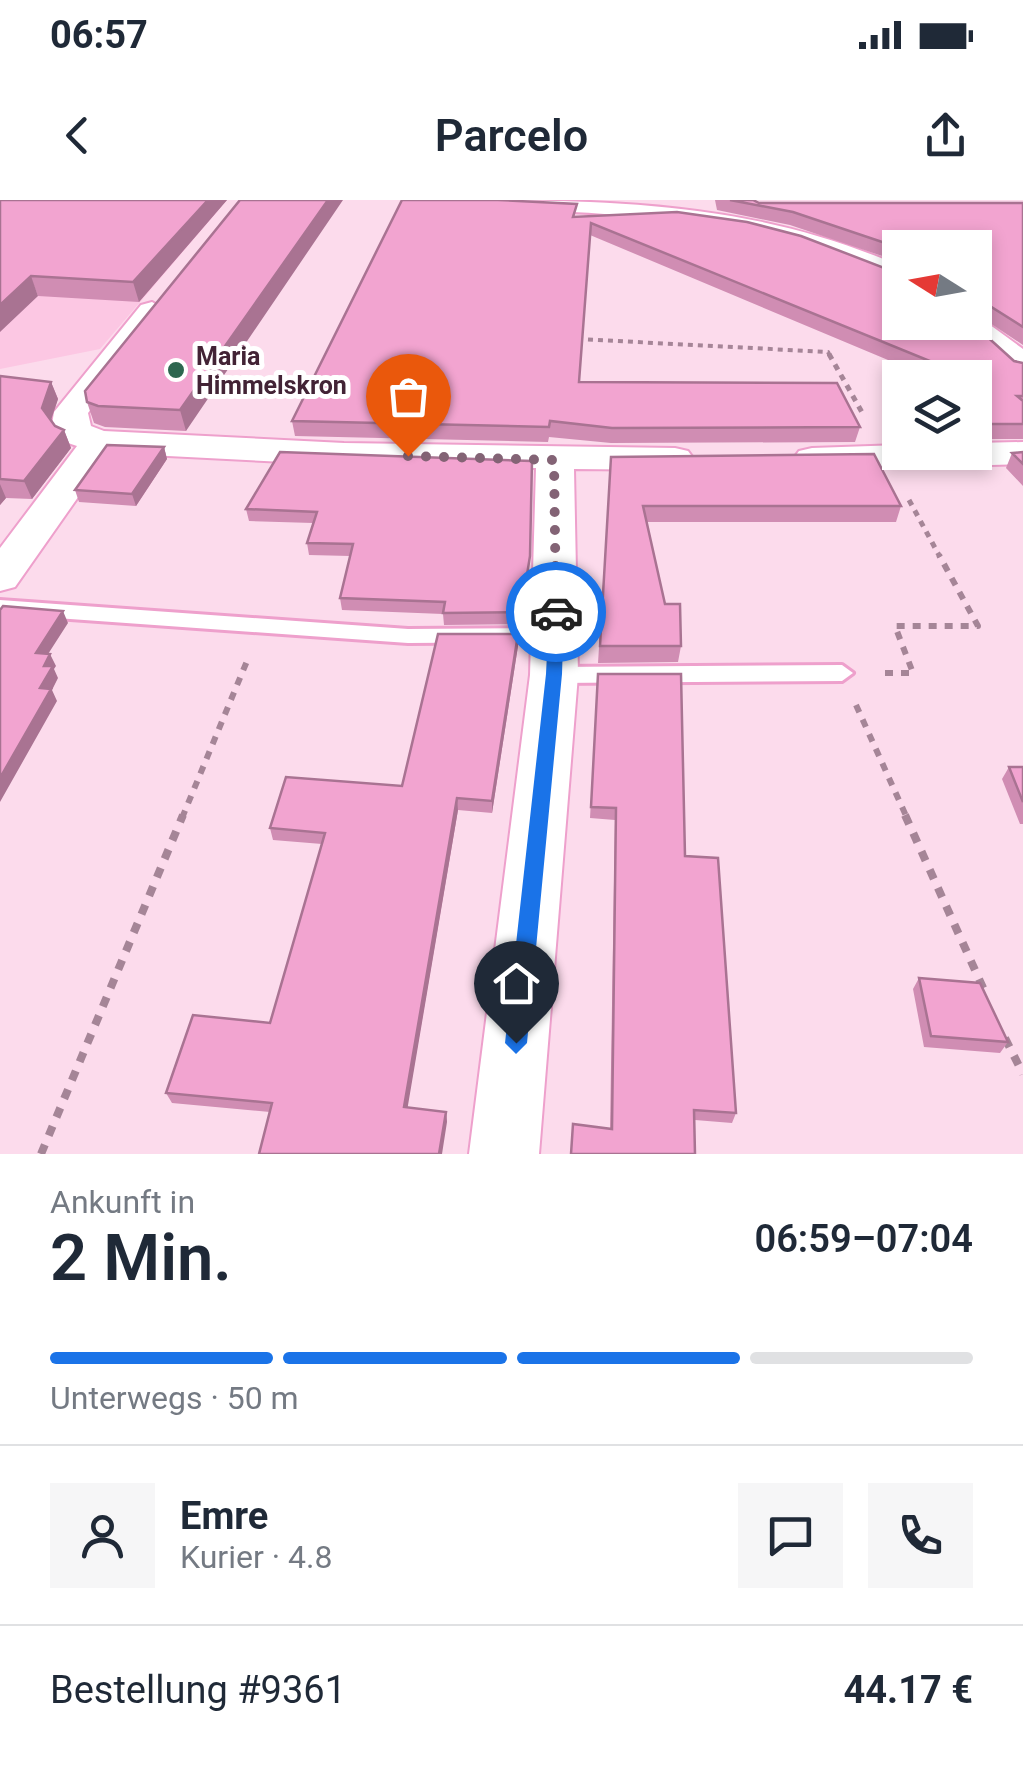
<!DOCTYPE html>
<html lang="de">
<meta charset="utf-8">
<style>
:root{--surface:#fff;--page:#f6f6f7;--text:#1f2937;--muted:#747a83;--line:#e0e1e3;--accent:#1a73e8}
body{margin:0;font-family:Roboto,sans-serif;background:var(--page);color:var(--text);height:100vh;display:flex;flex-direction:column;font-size:38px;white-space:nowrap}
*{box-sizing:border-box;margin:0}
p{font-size:32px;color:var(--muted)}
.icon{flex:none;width:55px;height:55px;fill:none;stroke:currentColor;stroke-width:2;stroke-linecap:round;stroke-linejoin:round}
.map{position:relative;height:954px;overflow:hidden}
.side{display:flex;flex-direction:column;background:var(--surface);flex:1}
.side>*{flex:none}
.needle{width:65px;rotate:281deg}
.fabs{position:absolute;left:882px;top:30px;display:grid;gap:20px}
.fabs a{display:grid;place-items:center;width:110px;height:110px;border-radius:0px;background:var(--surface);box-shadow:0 5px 15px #0003;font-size:50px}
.pin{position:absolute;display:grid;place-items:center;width:85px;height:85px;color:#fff;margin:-102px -42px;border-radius:50% 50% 50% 0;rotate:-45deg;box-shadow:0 0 10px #0007}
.pin .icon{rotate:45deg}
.courier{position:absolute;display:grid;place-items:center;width:100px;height:100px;margin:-50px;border:8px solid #1a73e8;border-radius:50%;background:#fff;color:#222;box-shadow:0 2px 12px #0007}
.overview em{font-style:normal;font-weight:600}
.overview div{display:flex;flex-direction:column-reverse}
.overview{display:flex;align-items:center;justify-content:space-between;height:170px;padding:0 50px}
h1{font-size:65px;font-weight:600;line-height:75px}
.bar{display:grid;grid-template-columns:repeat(4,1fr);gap:15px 10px;align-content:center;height:120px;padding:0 50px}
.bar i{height:12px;border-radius:8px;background:var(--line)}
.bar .selected{background:var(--accent)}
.bar p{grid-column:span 4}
.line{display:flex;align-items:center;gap:25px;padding:0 50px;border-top:2px solid var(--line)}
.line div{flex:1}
.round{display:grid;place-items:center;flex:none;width:105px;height:105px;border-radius:0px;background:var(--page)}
.status{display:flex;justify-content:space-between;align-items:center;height:70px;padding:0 50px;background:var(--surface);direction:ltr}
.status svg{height:28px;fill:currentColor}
header{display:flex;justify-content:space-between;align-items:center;height:130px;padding:0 50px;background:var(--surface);font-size:45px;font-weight:600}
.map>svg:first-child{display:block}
</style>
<div class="status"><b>06:57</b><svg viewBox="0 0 49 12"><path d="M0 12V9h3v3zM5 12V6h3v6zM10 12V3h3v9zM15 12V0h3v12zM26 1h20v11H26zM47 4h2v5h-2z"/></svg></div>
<header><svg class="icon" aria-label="back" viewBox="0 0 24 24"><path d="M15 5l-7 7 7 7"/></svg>Parcelo<svg class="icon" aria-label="share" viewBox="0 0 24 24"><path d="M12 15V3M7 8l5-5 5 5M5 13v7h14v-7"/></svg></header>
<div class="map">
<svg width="1023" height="954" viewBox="0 0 1023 954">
<rect width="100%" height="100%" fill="#fcdbec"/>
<!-- built -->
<path fill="#fcc7e3" d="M 143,0 L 154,4 L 222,6 L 100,149 L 0,169 L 0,102 Z"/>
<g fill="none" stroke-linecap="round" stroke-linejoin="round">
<!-- lane casing -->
<g stroke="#eea0cc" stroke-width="6">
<path id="lane" d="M 0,400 L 408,429 L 556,428 L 567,435 L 556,442 L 408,443 L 0,414 Z
M 842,465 L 853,473 L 842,481 L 554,483 L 543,475 L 554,467 Z"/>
</g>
<!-- street casing -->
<g stroke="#eea0cc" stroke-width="4">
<path id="street" d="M 451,0 C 610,0 751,1 900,66 L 900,85 C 861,75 824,52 785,41 C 680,13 570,12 463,7 Z
M 152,102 L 167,111 L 88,213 L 91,226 L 104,231 L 344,243 L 675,248 L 688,251 L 694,259 L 688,267 L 675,270 L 574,269 L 578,475 L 539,954 L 469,954 L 530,475 L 536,268 L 344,265 L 109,253 L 15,387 L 0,391 L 0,348 L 77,246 L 65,242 L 52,224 L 54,212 L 141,105 Z
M 975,114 L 1023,149 L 1023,176 L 1011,173 L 956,122 L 975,122 Z
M 1023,242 L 1023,264 L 812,270 L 799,267 L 793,259 L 799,251 L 812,248 L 900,245 L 900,252 L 975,252 L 975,243 Z"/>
</g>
<!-- path-far3 -->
<path stroke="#a58597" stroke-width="4" stroke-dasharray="5 5" stroke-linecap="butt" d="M 578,139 L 828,152 L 830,156"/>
<!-- path-far2 -->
<path stroke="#a58597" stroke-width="5" stroke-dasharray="6 6" stroke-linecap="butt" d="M 829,154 L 863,214
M 909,300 L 940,357"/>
<!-- path-far1 -->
<path stroke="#a58597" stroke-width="6" stroke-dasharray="8 8" stroke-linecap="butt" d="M 885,473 L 913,473 L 895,426 L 978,426 L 939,355
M 856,505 L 907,618
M 182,618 L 247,461"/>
<!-- path -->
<path stroke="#a58597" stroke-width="8" stroke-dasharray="10 10" stroke-linecap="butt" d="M 905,615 L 984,790
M 1005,838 L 1023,874
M 41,954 L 183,615"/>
<!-- lane -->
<use href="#lane" fill="#fff" fill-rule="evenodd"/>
<!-- street -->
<use href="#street" fill="#fff" fill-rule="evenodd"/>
</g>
<!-- wall -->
<path fill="#d08db3" d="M 0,0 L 227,0 L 139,102 L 38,96 Z
M 240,0 L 186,231 L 105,227 L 94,223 L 87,202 Z
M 715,0 L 753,0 L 759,3 L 1023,3 L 1023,145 L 975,113 L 975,48 L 900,48 L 900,62 L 790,25 L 717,10 Z
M 577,17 L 1023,163 L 1023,239 L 979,239 L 975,235 L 975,178 L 931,178 L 590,35 L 579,182 L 860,227 L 855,242 L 611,243 L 549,237 L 548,242 L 295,236 L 292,221 Z
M 0,176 L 51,182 L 58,199 L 51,220 L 55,226 L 64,230 L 71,248 L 32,299 L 6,298 L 0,305 Z
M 164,247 L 167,259 L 136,306 L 79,302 L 75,290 Z
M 280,252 L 529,368 L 521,424 L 444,425 L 443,414 L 342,410 L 340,398 L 350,356 L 309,355 L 307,343 L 313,323 L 249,321 L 246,309 Z
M 1023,252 L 1023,286 L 1006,268 L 1012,253 Z
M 611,257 L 901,306 L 896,322 L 646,322 L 665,404 L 681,446 L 678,462 L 598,463 Z
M 518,434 L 518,446 L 492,613 L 458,610 L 407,907 L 446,912 L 447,922 L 270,912 L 172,903 L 166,893 L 270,823 L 322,644 L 273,640 L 270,628 L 402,586 Z
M 598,474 L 685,656 L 736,913 L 732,923 L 695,920 L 695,954 L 610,929 L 615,620 L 590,618 Z
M 1009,567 L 1023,567 L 1023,624 L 1020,624 L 1002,579 Z
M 919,778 L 1008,842 L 1000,853 L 924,847 L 913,789 Z"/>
<!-- shaded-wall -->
<path fill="#a97392" d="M 208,0 L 227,0 L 139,102 L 133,82 Z
M 328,0 L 343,0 L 186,231 L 180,210 Z
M 31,76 L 38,96 L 0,132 L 0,105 Z
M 51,182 L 58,199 L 49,226 L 42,208 Z
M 64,230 L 71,248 L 32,299 L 24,281 Z
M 164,247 L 167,259 L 136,306 L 132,294 Z
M 532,261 L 529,368 L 521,424 L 521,412 Z
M 0,284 L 6,298 L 0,305 Z
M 63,411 L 68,423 L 41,465 L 36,453 Z
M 518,434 L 518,446 L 492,613 L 492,601 Z
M 50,454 L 56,466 L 54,469 L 58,478 L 52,490 L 57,501 L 0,602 L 0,578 L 40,488 L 44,466 Z
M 457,598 L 458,610 L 406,917 L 404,907 Z
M 446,912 L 447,922 L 442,954 L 439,954 Z"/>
<!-- building -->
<path fill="#f2a4d0" stroke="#a97392" stroke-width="2.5" d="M 0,0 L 208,0 L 133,82 L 31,76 L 0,105 Z
M 240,0 L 328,0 L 180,210 L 98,206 L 87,202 L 85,191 Z
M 402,0 L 498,0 L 577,4 L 573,17 L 677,12 L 747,22 L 801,36 L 900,74 L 900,122 L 971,122 L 1014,161 L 1023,163 L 1023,196 L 1017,196 L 1023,201 L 1023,224 L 984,224 L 975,215 L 975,178 L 939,178 L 935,173 L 942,166 L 591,23 L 579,182 L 837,183 L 860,227 L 612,228 L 550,221 L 549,227 L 292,221 Z
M 730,0 L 753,0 L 759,3 L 1023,3 L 1023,127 L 977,98 L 975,104 L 975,48 L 900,48 L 793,12 Z
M 0,176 L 51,182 L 42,208 L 55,226 L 64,230 L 24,281 L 0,279 Z
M 107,245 L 164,247 L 132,294 L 75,290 Z
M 280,252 L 532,261 L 530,356 L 521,412 L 443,413 L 445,402 L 340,398 L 353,344 L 307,343 L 317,312 L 246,309 Z
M 1023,252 L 1023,264 L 1012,253 Z
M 874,254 L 901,306 L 643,306 L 665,404 L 680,404 L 681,446 L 600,446 L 611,257 Z
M 3,406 L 63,411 L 36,453 L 50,454 L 44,466 L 53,466 L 40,488 L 51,489 L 0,578 L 0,410 Z
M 438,434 L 518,434 L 492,601 L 457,598 L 404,907 L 446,912 L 439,954 L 259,954 L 272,903 L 166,893 L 193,815 L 270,823 L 325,633 L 270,628 L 286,577 L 402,586 Z
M 598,474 L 681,474 L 685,656 L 718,658 L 736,913 L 694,910 L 695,954 L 571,954 L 573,924 L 612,929 L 616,608 L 591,607 Z
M 1009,567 L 1023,567 L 1023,602 Z
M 919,778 L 980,783 L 1008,842 L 931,836 Z"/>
<!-- route -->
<path fill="#1a73e8" d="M 556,407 L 564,412 L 562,474 L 527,843 L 516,854 L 505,843 L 546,474 L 549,412 Z"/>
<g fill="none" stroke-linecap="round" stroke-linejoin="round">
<!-- done -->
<path stroke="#836375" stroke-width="10" stroke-dasharray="0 18" d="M 408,256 L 554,260 L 556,412"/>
</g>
<!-- markers -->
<circle fill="#2d664f" stroke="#fff" stroke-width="4" cx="176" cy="170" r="10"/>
<g text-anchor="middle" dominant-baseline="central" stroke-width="10" stroke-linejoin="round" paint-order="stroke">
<!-- far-poi labels -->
<g font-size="25" font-weight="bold" fill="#422335" stroke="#fff" text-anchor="start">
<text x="196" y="156">Maria<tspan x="196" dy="29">Himmelskron</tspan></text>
</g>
</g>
</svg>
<div class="fabs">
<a><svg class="needle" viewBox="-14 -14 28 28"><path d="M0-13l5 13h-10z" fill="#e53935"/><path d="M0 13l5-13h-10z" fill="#747a83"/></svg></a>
<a><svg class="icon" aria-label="layers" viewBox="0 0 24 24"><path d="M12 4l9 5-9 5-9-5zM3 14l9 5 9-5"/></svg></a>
</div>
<div class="pin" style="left:408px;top:256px;background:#ea580c"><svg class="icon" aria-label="bag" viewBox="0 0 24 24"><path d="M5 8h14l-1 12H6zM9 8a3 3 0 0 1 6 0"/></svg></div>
<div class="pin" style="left:516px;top:843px;background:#1f2937"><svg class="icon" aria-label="home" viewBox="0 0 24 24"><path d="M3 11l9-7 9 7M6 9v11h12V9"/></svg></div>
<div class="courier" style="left:556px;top:412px"><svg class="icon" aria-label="car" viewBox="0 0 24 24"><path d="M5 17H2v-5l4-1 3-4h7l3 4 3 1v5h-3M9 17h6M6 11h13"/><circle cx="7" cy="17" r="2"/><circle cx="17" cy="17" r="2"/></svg></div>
</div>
<section class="side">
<div class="overview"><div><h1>2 Min.</h1><p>Ankunft in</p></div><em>06:59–07:04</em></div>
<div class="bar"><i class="selected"></i><i class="selected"></i><i class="selected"></i><i></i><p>Unterwegs · 50 m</p></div>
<div class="line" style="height:180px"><a class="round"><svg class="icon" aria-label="person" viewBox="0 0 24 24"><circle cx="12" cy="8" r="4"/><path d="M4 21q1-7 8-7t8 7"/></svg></a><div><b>Emre</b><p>Kurier · 4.8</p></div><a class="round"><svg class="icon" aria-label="chat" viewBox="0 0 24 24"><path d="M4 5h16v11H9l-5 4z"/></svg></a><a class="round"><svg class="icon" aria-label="phone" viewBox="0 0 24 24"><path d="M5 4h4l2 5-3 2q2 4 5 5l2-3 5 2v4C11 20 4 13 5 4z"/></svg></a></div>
<div class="line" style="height:130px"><div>Bestellung #9361</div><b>44.17 €</b></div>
</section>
